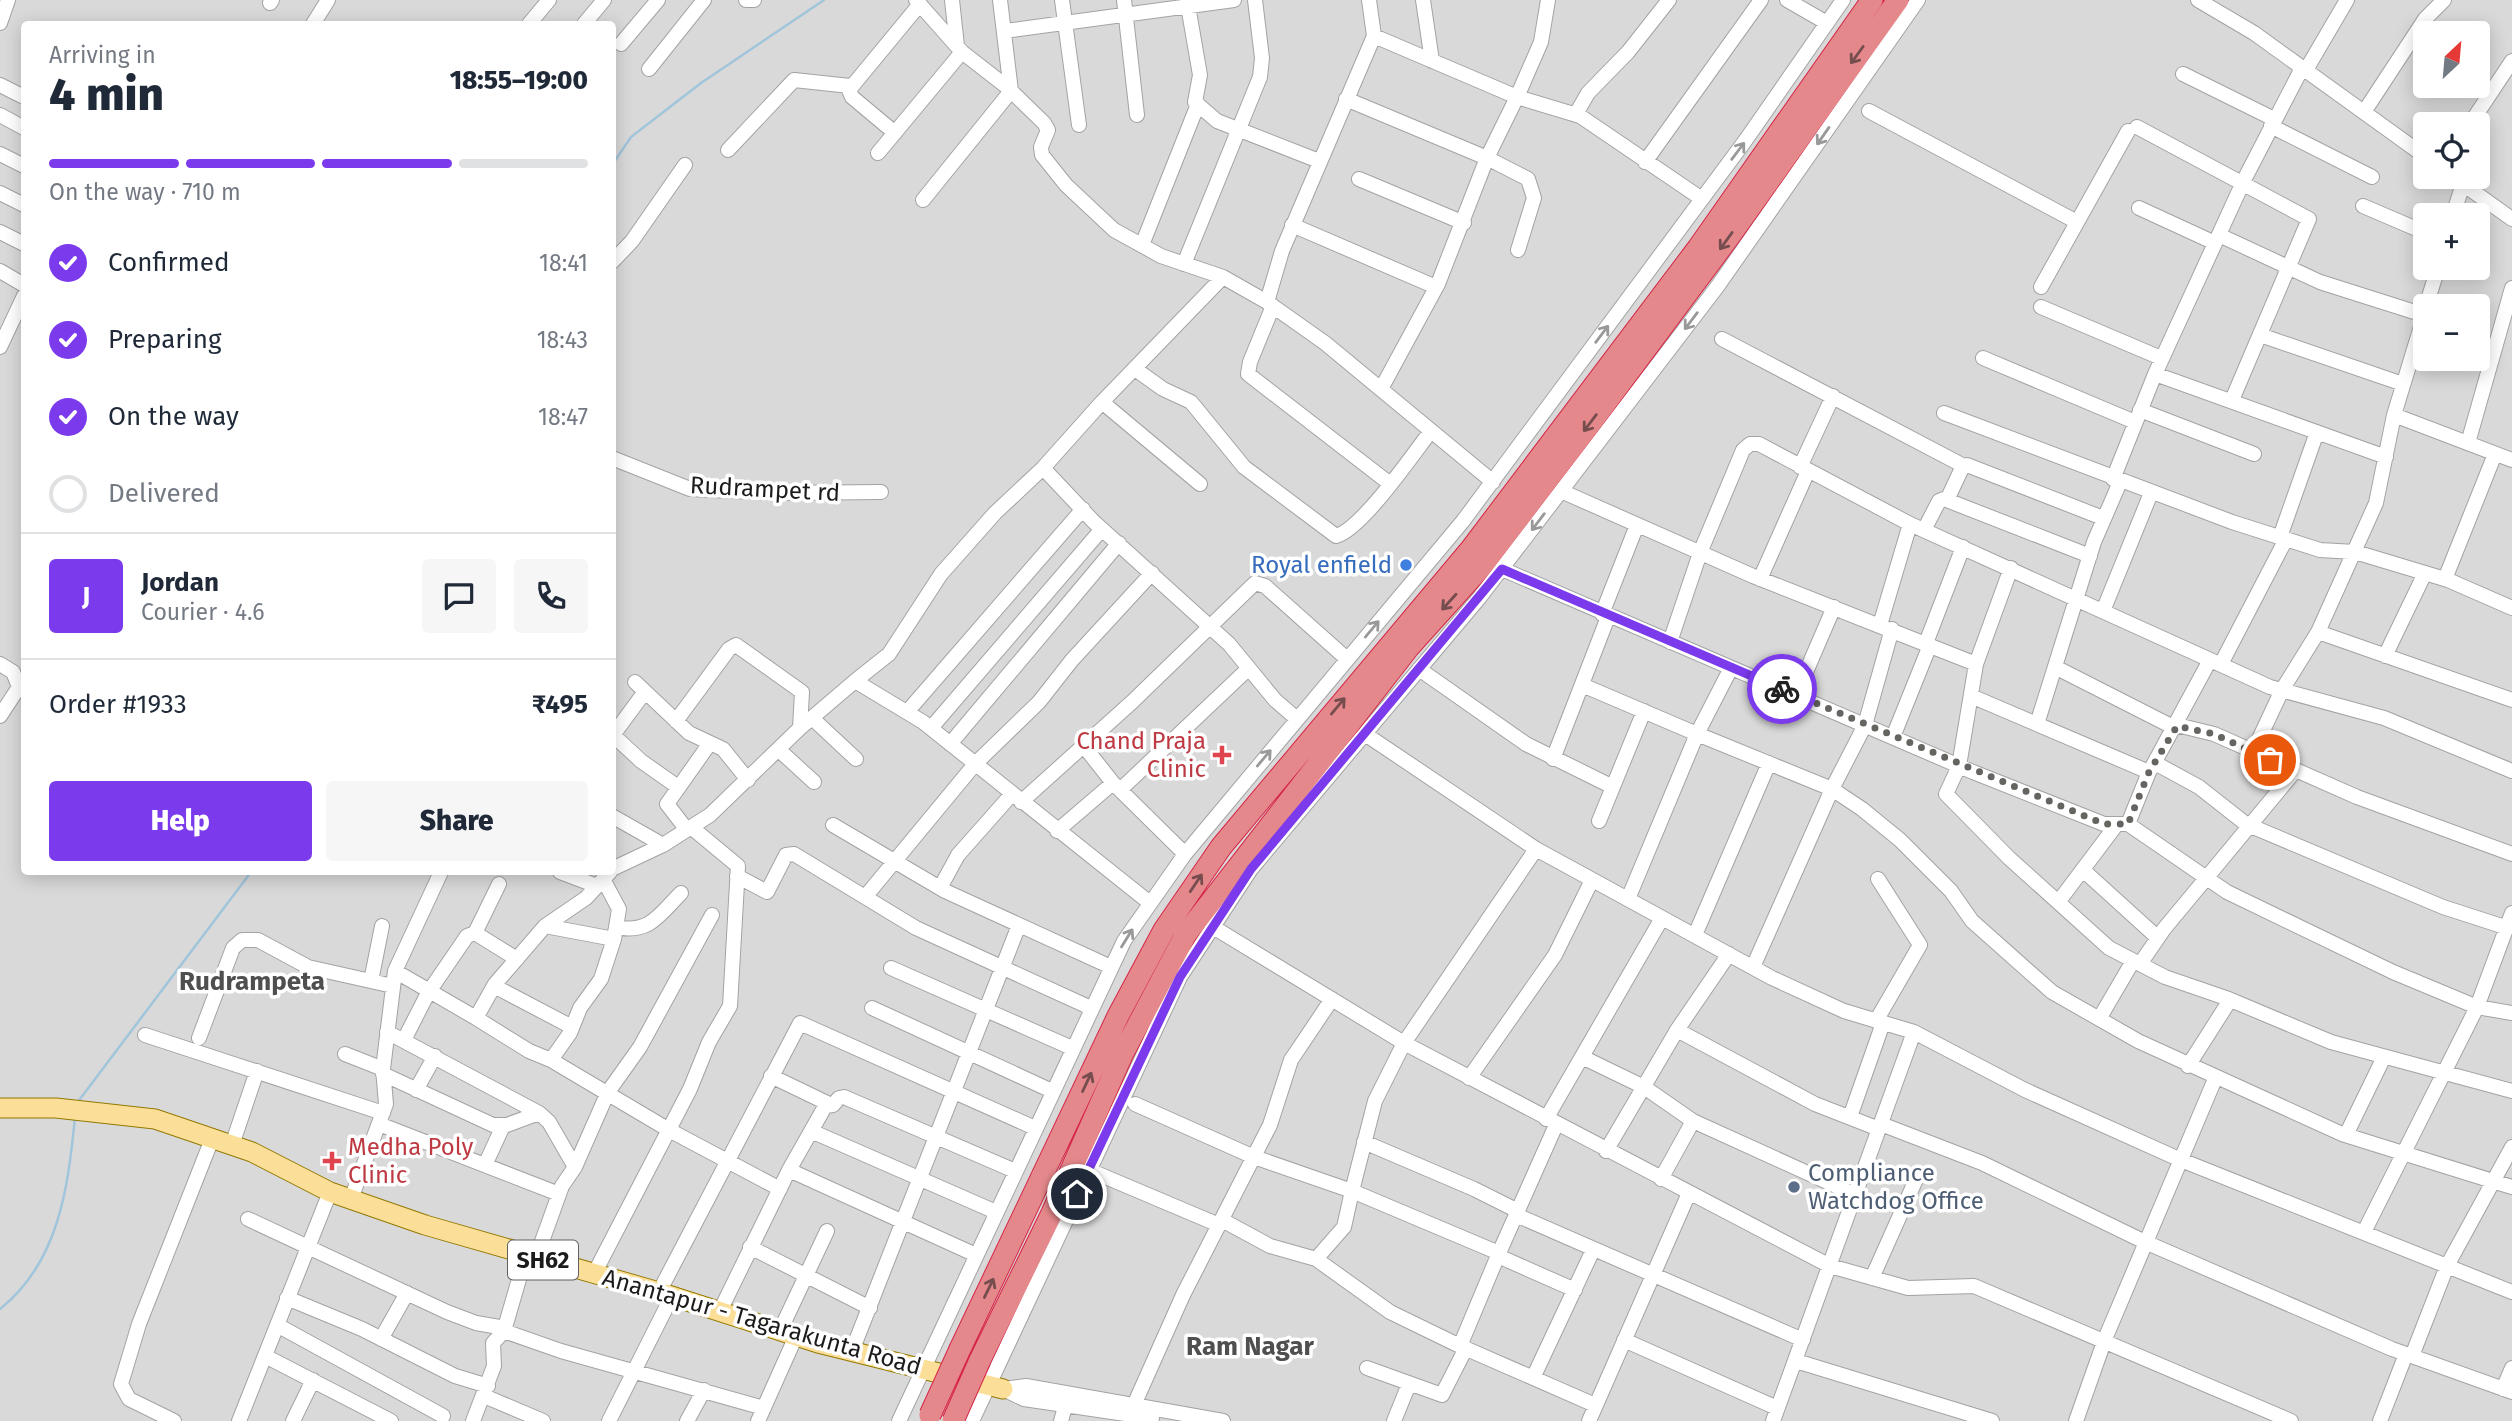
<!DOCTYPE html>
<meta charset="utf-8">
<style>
:root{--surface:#fff;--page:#f6f6f7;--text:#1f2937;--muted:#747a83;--line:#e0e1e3;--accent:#7c3aed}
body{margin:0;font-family:"Fira Sans",sans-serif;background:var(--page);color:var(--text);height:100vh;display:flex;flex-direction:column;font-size:26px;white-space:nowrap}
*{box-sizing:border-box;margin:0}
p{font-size:23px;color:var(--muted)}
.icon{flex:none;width:38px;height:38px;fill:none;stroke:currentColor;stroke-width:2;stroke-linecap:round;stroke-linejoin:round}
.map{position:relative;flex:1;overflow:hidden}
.panel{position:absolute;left:21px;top:21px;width:595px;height:854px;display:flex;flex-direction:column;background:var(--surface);border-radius:7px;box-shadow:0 4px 18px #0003}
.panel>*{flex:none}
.needle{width:46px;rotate:26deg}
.controls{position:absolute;left:2413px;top:21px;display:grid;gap:14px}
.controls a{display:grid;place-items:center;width:77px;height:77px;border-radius:7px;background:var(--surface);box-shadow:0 4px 18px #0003;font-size:35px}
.pin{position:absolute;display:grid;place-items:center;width:60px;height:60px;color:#fff;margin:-30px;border:4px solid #fff;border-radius:50%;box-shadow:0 2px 7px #0007}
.courier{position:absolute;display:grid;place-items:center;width:70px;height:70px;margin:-35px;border:5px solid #7c3aed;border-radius:50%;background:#fff;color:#222;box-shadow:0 2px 9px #0007}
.headline em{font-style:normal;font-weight:800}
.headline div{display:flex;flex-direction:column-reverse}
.headline{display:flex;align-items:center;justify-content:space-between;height:119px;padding:0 28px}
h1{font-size:46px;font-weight:800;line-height:52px}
.bar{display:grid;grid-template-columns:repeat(4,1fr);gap:10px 7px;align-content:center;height:84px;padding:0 28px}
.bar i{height:9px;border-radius:5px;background:var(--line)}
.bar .on{background:var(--accent)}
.bar p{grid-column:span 4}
.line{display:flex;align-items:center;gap:18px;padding:0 28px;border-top:2px solid var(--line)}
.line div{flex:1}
.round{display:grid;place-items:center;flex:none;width:74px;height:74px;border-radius:7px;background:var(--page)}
ol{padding:0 28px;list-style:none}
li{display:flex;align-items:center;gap:21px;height:77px}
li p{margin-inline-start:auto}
li .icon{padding:7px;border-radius:50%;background:var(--accent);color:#fff;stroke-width:4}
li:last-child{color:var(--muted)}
li i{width:38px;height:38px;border:4px solid var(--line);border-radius:50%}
.button{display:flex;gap:14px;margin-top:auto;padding:14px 28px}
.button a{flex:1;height:80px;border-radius:7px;background:var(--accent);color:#fff;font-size:28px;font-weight:800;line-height:80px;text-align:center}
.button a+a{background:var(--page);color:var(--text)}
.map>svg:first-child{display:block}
</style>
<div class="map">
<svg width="2512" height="1421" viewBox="0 0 2512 1421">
<rect width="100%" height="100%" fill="#edebe1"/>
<!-- residential -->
<path fill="#dad9d9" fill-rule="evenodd" d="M 0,0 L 2512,0 L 2512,1421 L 0,1421 ZM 24,24 L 612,24 L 612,872 L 24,872 ZM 2426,33 L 2478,33 L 2478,86 L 2426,86 ZM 2426,124 L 2478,124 L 2478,177 L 2426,177 ZM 2426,215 L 2478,215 L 2478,268 L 2426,268 ZM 2426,306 L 2478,306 L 2478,359 L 2426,359 Z"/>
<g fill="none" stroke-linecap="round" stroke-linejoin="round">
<!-- stream -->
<path stroke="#a1c5db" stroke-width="2.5" d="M 612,165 L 631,137 L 701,83 L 824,0
M 77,1103 L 251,872
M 0,1309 C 59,1262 68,1188 75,1117"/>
<!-- minor casing -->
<g stroke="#a3a3a3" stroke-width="16">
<path id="minor" d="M 746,0 L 754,0
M 916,0 L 962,52 L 1007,87 L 1044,123 L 1048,130 L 1041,147 L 1042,155 L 1066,185 L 1114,230 L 1161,256 L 1223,277 L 1267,302 L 1325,343 L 1493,482
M 952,0 L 957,46
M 1062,0 L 1079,125
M 1124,0 L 1137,115
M 1187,0 L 1200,75 L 1195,102 L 1217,121 L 1319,161
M 1369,0 L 1374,36
M 1423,0 L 1432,61
M 1548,0 L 1541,42 L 1517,97 L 1580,116 L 1702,199
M 1787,0 L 1827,23
M 2198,0 L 2254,33 L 2426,157
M 270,3 L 272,0
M 0,23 L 8,0
M 313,24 L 328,0
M 529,24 L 549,0
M 584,24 L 604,0
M 1005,31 L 1234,0
M 621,44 L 658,0
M 2302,68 L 2244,180 L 2155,374 L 2386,457
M 649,69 L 704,0
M 2306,70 L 2347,0
M 2183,74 L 2274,119
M 0,85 L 24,97
M 1346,99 L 1487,158 L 1528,179 L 1534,198 L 1518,250
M 1869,111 L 2077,222
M 2364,112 L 2425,19 L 2444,0
M 1576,114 L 1588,93 L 1628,52 L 1669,0
M 0,115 L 24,128
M 2470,124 L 2512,61
M 2271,126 L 2372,177
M 2137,127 L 2309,219 L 2232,400
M 895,133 L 852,97 L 849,90 L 920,4
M 728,150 L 794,80 L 850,86
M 878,153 L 962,52
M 0,154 L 24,166
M 1645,162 L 1761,0
M 2453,177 L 2512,219
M 1359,179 L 1464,223
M 0,193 L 24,205
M 923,200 L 1011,91 L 1000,0
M 2363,206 L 2426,233
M 2139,208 L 2215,243
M 2453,215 L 2463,184
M 1292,225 L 1436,287
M 0,232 L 24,244
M 2219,235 L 2320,282 L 2424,315
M 1142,245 L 1198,104
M 612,262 L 632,241 L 685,165
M 1184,264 L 1260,77 L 1262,58 L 1255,0
M 0,271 L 24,285
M 2041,287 L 2128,131
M 1267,302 L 1282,251 L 1374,36 L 1517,97 L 1487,158 L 1438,284 L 1381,389
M 1273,306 L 1250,362 L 1248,374 L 1389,483
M 2426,306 L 2438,268
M 2041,307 L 2161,358
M 2426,310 L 2394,415 L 2376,503 L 2318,632 L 2512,700
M 2260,335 L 2403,384
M 1722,339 L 1964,466
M 0,347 L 24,296
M 1983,358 L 2135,422
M 1135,369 L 1163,389 L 1191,402 L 1244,467 L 1336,536 C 1362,529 1413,454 1431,431
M 1102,402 L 1200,484
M 2140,410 L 2254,454
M 1944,413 L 2232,522 L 2320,550 L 2355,552 L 2448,580 L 2512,608
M 2394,415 L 2512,460
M 2468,443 L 2512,288
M 612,458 L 690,489 L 777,493 L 881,492
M 1800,467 L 1833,396
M 1043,468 L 1102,402 L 1223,277
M 2113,479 L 2155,374
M 1561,491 L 1753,576 L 1976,664 L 1959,766 L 1946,794 L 2009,858 L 2109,948 L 2165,977 L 2226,998 L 2331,1042 L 2512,1091
M 1947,500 L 1962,468 L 1967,465 L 2103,518
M 1924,530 L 1939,501 L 1944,499 L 2090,556
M 2280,537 L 2317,432
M 1502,569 L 1973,772 L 2104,824 L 2128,824 L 2227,892 L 2393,972 L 2477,1007 L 2512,1013
M 1760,579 L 1808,471
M 2445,579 L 2495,454
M 2103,611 L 2151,493
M 1602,614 L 1637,525
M 1880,625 L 1910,524
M 1670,642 L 1700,553 L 1743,450 L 1750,444 L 1759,444 L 1910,524 L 2270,687 L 2384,718 L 2512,771
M 1926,643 L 1963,547
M 2385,656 L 2425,573
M 0,664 L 13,672 L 19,687 L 0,716
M 1976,664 L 2011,568
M 2221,664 L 2286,539
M 2055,667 L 2175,728
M 1731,668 L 1697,734 L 1832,789 L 1862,809 L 1900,840 L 1951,891 L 1972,921 L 2052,992 L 2138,1041 L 2342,1134 L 2512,1187
M 1419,669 L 1526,744 L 1613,787
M 855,681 L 889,654 L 941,574 L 995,513 L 1043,468 L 1094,522 L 1229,644 L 1275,700 L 1297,719
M 635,682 L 689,733 L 723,749 L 748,780
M 1582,685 L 1697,734 L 1628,899
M 644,693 L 613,735 L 641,761 L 678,787
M 1796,695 L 1834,607
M 1971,696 L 2149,772 L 2128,824
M 907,712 L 1083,509
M 812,718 L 856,759
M 676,721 L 729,649 L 736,645 L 802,692 L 800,728
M 2037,724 L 2094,542 L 2120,482
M 2177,725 L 2214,734 L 2357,797 L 2512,854
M 931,728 L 1102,529
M 1365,734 L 1536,849 L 1772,978 L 1844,1011 L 1914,1032 L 2025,1090 L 2181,1160 L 2512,1292
M 1893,737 L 1930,645
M 950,744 L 1119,543
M 1083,745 L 1113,783
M 779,750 L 814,782
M 2253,752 L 2282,690 L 2318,632
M 1553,759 L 1608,617
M 2155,763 L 2199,787 L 2246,824 L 2443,907 L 2508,928
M 2151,769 L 2210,660
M 1120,790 L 1249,668
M 1021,802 L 1132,702 L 1255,583 L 1265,586 L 1347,659
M 612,816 L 663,845
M 1599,821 L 1644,711
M 833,825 L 945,891 L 1111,967
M 687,830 L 667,804 L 710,743
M 1057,831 L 1113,783 L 1185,854
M 1536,849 L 1404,1043 L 1375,1101 L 1352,1191 L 1499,1253 L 1556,1125
M 612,869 L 663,845 L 710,815 L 800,728 L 855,681 L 923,722 L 1150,903
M 2083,870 L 2158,938
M 560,872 L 597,886
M 737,876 L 767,892 L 786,855 L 794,854 L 916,928 L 1091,1008
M 603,879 L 619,909 L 614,939 L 601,979 L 580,1008 L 570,1033 L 551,1060 L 529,1051 L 476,1018 L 495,984 L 545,926 L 586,898 L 610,872
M 499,884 L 475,933 L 517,959
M 940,888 L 958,855 L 1012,794
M 865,897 L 975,764 L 1039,702 L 1072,660 L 1152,573
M 2059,901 L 2117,824
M 545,926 L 614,939
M 616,927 C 650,934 659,915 681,893
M 1213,927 L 1404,1043 L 1830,1266 L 1908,1288 L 1974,1286 L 2291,1421
M 1695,935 L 1769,763
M 2140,964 L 2164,929 L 2295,771
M 1753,967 L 1832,789 L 1865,725 L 1892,629
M 891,968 L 1072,1048
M 395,971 L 476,1018
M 371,981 L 382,926
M 494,986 L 572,1027
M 872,1008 L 1052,1091
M 2099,1019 L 2133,961
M 1876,1021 L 1920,945 L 1878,879
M 1677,1030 L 1815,1104 L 1879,1129
M 387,1032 L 539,1113 L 549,1122 L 575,1167 L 562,1186 L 536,1258
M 145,1035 L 383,1113
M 199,1038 L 233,948 L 242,940 L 258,940 L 308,967 L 393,986
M 404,1040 L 428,993 L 467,936 L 475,933
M 345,1054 L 383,1069
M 1582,1057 L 1644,1087 L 1693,1121 L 1856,1195
M 551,1060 L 669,1130 L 780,1189
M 2188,1066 L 2230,1000
M 383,1074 L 493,1125 L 507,1125 L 539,1113
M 1469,1078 L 1555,955 L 1592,880
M 416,1090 L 435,1056
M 1135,1104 L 1254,1157 L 1352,1191 L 1344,1227 L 1316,1259 L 1270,1246 L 1222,1220
M 825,1106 L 833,1105 L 839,1098 L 844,1097 L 1015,1171
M 1850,1117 L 1883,1023
M 1546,1119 L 1662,918
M 379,1124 L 559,1194
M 1881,1124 L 1982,1163 L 2145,1242 L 2392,1349 L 2512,1392
M 811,1131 L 996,1212
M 2346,1135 L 2384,1057
M 1364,1142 L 1474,1189 L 1518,1211
M 232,1145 L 257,1071
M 1606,1151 L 1677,1030 L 1729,954
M 485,1165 L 503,1126
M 575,1167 L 608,1092 L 640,1047 L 712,915
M 789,1170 L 976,1255
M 1089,1170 L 1219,1225
M 1661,1179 L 1693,1121
M 351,1199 L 386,1104 L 383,1069 L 395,971 L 441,872
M 1516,1215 L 1803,1340
M 248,1219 L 447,1312 L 476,1323 L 505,1328
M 2364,1232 L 2477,1007 L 2512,913
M 750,1247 L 870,1308
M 1499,1253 L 1460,1346 L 1595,1405
M 1498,1256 L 1575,1290
M 1316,1259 L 1390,1312 L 1460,1346
M 594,1274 L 690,1089 L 709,1042 L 730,1006 L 738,866 L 691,827
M 1872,1278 L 1918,1175
M 659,1292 L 800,1023 L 1035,1128
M 287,1298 L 362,1329 L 455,1376 L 488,1386
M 720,1311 L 789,1170 L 827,1103 L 771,1076
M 277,1325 L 443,1416
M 504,1331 L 561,1351 L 764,1408
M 780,1331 L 827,1231
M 381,1339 L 407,1293
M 1624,1340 L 1777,1408
M 852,1351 L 1019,925
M 265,1356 L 391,1421
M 2412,1356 L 2447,1266 L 2512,1147
M 1796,1361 L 1992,1421
M 1367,1368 L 1442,1395 L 1466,1348
M 1533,1378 L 1593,1250
M 1003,1389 L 1026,1386 L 1223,1421
M 1003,1389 L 1024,1399 L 1152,1418
M 2503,1389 L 2512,1368
M 484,1396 L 543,1421
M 1134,1405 L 1183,1295 L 1270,1125 L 1291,1060 L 1332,999
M 174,1421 L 129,1399 L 121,1384 L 139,1324 L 212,1139
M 239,1421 L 330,1192
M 293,1421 L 313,1380
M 473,1421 L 494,1366 L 493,1343 L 504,1331 L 526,1255
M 609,1421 L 672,1296
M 687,1421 L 704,1390
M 758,1421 L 796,1336
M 899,1421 L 1124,941 L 1185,854 L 1463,521 L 1745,141 L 1843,0
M 972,1421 L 1180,977 L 1251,869 L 1480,597 L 1717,287 L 1918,0
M 1061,1421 L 1066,1403
M 1394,1421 L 1409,1384
M 1589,1421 L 1689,1193
M 1773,1421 L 1914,1032
M 2076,1421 L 2105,1339 L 2215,1079
M 2380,1421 L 2406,1354"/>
</g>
<!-- major casing -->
<g stroke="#927901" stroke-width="21">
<path id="major" d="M 0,1108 L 56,1108 L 155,1119 L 252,1152 L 330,1192 L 425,1225 L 659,1292 L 818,1343 L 1003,1389"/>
</g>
<!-- highway casing -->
<g stroke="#d52446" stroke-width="23">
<path id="highway" d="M 960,1349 L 1118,1016 L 1164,930 L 1221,847 L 1471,549 L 1698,248 L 1872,0
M 980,1360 L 1052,1213 L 1123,1053 L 1186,934 L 1409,647 L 1482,566 L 1593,420 L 1729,237 L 1898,0"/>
</g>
<!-- minor -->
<use href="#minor" stroke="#fff" stroke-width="14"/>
<!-- major -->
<use href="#major" stroke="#fbdf99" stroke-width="19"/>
<!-- highway -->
<use href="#highway" stroke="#e5888b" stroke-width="21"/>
<!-- highway-bridge casing -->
<g stroke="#d52446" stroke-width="23" stroke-linecap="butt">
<path id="highway-bridge" d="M 930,1415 L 960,1349
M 953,1421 L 980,1360"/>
</g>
<!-- highway-bridge -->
<use href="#highway-bridge" stroke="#e5888b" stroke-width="21"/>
</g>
<!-- one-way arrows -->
<defs><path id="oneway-shaft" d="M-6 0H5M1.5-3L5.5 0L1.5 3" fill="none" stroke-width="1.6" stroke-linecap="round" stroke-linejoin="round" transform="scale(1.75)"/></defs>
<g stroke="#764d4e">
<use href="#oneway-shaft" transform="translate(1857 55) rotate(126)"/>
<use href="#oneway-shaft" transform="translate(1726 241) rotate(126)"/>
<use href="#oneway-shaft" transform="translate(1590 423) rotate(127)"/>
<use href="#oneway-shaft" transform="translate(1449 602) rotate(132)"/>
<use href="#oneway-shaft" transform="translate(1338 706) rotate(-50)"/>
<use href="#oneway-shaft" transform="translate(1196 883) rotate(-56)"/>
<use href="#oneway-shaft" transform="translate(1087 1082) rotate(-65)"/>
<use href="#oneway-shaft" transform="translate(989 1288) rotate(-64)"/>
</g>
<g stroke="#999">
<use href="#oneway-shaft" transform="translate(1823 136) rotate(125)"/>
<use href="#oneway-shaft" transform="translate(1738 151) rotate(-53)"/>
<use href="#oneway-shaft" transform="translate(1691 321) rotate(127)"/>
<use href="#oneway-shaft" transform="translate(1602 334) rotate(-53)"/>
<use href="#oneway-shaft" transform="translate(1538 522) rotate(127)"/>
<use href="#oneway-shaft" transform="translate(1372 629) rotate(-50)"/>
<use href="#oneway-shaft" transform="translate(1264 758) rotate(-50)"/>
<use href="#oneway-shaft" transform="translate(1127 938) rotate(-58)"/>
</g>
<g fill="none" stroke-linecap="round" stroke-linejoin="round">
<!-- done -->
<path stroke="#656461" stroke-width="7" stroke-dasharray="0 12.6" d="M 1782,689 L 2104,824 L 2128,824 L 2149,772 L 2177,726 L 2214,734 L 2270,760"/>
<!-- route -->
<path stroke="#7c3aed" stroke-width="9" d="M 1077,1194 L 1180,977 L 1251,869 L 1502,569 L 1782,689"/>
</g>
<!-- markers -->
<circle fill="#3f7fe0" stroke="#fff" stroke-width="2.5" cx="1406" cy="565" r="7"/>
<g fill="#e0444e" stroke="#fff" stroke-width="2.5">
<path d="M1218.5 744.5h7v7h7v7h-7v7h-7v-7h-7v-7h7z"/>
<path d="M328.5 1150.5h7v7h7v7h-7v7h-7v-7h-7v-7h7z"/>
</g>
<circle fill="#5c6f8a" stroke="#fff" stroke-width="2.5" cx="1794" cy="1187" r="7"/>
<g text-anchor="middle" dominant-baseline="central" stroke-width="7" stroke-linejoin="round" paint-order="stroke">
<!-- shield labels -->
<rect fill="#fff" stroke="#606060" stroke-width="2" x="508" y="1240.5" width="70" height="39" rx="5"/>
<g font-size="23" font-weight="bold" fill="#1c1c1c">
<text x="543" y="1260">SH62</text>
</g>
<!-- street labels -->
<g font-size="24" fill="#1c1c1c" stroke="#fff">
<text transform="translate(765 489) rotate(3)">Rudrampet rd</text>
<text transform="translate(762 1322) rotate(16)">Anantapur - Tagarakunta Road</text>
</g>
<!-- shop labels -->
<g font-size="24" fill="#366cbe" stroke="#fff" text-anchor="end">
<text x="1392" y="565">Royal enfield</text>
</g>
<!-- health labels -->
<g font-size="24" fill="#be3a42" stroke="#fff" text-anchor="end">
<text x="1206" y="741">Chand Praja<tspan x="1206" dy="28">Clinic</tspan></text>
<text x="348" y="1147" text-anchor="start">Medha Poly<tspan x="348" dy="28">Clinic</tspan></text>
</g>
<!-- service labels -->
<g font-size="24" fill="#4e5e75" stroke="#fff" text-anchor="start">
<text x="1808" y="1173">Compliance<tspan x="1808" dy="28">Watchdog Office</tspan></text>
</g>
<!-- neighbourhood labels -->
<g font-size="26" font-weight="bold" fill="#4f4f4f" stroke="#fff">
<text x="252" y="981">Rudrampeta</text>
<text x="1250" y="1346">Ram Nagar</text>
</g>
</g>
</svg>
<div class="controls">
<a><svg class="needle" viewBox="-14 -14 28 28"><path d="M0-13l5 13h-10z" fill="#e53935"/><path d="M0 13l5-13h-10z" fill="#747a83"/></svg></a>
<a><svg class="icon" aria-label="locate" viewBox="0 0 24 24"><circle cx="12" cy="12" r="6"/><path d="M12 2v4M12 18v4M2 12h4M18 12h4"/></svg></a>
<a>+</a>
<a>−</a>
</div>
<div class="pin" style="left:2270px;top:760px;background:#ea580c"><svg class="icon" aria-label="bag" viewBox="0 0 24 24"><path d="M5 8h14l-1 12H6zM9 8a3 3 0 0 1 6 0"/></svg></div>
<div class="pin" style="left:1077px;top:1194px;background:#1f2937"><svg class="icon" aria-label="home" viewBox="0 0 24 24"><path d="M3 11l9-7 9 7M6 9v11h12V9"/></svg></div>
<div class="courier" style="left:1782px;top:689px"><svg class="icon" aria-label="bike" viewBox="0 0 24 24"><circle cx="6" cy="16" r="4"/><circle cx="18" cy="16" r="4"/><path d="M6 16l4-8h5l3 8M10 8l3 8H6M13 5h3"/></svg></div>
<section class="panel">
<div class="headline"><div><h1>4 min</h1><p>Arriving in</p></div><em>18:55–19:00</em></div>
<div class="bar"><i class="on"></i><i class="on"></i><i class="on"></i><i></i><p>On the way · 710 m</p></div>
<ol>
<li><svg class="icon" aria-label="check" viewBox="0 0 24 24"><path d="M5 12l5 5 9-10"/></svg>Confirmed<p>18:41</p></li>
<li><svg class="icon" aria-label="check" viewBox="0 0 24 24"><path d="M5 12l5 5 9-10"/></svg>Preparing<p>18:43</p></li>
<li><svg class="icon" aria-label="check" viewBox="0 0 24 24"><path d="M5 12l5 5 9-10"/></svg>On the way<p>18:47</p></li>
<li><i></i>Delivered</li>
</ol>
<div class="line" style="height:126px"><b class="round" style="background:var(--accent);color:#fff">J</b><div><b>Jordan</b><p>Courier · 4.6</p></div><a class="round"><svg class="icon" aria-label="chat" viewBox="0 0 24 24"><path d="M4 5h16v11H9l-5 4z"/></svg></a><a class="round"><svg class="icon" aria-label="phone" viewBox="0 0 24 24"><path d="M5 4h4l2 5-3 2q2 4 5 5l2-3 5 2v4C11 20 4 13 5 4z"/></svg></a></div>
<div class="line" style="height:91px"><div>Order #1933</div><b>₹495</b></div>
<div class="button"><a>Help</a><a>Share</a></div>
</section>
</div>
